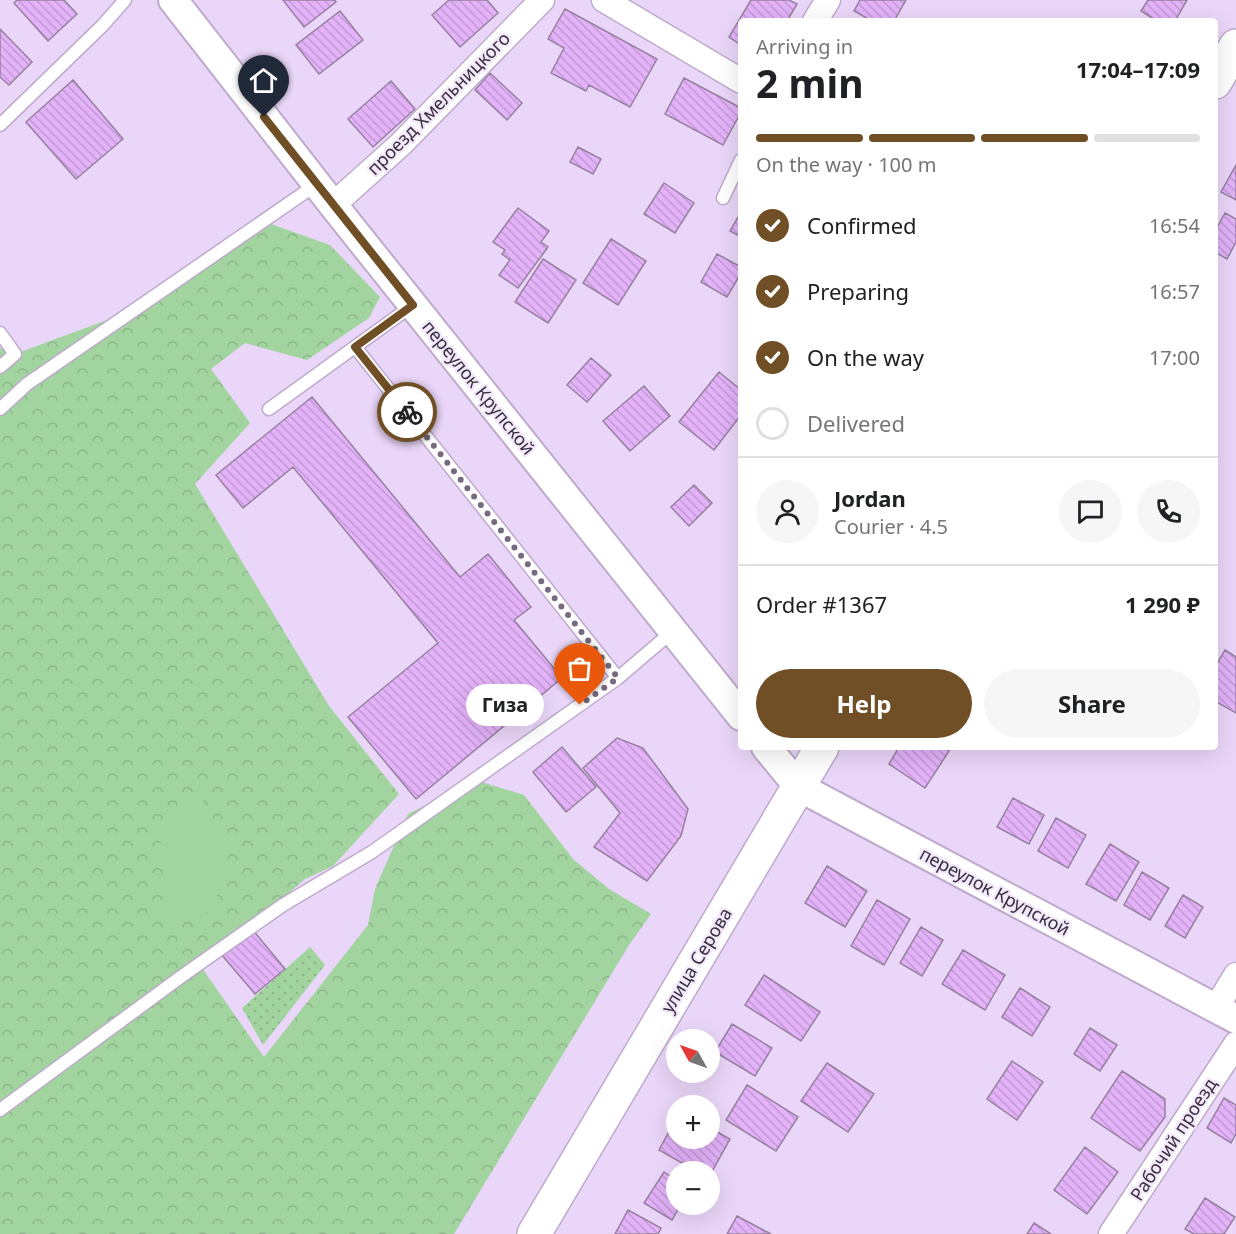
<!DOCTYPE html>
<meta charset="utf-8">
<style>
:root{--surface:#fff;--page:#f6f6f6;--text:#202124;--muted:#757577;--line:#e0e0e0;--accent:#704f26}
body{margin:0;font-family:"Noto Sans",sans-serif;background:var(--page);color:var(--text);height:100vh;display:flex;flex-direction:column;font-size:22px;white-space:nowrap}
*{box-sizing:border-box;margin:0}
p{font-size:20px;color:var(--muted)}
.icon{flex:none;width:33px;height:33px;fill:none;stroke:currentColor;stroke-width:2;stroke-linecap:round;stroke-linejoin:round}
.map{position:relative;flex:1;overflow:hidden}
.drawer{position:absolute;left:738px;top:18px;width:480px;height:732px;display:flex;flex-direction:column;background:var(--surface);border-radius:6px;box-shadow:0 6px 24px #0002}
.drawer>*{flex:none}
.needle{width:39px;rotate:310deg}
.buttons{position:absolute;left:666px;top:1029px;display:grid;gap:12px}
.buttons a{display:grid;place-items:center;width:54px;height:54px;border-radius:50%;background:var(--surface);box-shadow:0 6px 24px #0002;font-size:30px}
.pin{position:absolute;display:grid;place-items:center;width:51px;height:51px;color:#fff;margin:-62px -26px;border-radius:50% 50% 50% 0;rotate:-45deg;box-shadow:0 0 6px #0007}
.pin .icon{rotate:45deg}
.courier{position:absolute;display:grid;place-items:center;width:60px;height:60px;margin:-30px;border:4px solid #704f26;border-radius:50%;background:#fff;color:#222;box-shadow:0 2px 8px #0007}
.bubble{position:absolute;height:42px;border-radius:21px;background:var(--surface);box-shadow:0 6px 24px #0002;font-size:20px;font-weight:700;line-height:42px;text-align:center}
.headline em{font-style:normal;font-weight:700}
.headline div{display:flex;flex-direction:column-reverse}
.headline{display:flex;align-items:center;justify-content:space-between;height:102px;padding:0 18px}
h1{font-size:39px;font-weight:700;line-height:45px}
.bar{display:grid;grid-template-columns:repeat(4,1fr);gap:9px 6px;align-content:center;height:72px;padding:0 18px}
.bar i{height:8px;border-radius:4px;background:var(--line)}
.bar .on{background:var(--accent)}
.bar p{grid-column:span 4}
.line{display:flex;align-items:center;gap:15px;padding:0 18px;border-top:2px solid var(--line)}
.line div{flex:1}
.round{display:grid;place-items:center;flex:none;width:63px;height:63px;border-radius:32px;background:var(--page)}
ol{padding:0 18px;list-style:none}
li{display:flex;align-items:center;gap:18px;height:66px}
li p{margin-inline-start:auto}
li .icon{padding:6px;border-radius:50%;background:var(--accent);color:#fff;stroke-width:4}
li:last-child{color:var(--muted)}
li i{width:33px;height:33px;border:3px solid var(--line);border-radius:50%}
.primary-button{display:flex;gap:12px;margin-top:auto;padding:12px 18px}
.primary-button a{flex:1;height:69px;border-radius:36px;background:var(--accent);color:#fff;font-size:24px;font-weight:700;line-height:69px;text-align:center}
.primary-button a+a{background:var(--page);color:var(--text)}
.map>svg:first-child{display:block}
</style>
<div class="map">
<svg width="1236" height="1234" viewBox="0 0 1236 1234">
<defs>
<pattern id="grass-dots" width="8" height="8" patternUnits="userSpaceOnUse" patternTransform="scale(1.5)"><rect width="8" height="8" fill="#a2d49f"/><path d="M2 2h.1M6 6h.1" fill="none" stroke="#8cb68a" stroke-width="1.8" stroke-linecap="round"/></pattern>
<pattern id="forest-crowns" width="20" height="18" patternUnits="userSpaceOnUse" patternTransform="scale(1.5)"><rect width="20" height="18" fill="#a2d49f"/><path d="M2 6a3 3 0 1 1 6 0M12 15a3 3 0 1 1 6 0" fill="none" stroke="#8cb68a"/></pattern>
<pattern id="building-back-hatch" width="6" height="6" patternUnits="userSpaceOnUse" patternTransform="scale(1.5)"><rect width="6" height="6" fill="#e3b2f9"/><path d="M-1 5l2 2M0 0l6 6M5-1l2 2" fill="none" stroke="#c399d6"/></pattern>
</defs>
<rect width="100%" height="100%" fill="#ead6f8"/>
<!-- grass -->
<path fill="url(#grass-dots)" d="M 310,947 L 325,965 L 263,1045 L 242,1008 Z"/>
<!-- forest -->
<path fill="url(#forest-crowns)" d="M 268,223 L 330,245 L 380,297 L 369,318 L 307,360 L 245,343 L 211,369 L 250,423 L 195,484 L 329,706 L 399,794 L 333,866 L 305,879 L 202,968 L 264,1057 L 368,925 L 375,889 L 408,814 L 475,780 L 524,795 L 573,859 L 609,889 L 651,914 L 629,945 L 454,1234 L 0,1234 L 0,348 L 15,354 L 118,316 Z"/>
<!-- garden -->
<path fill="#a2d49f" d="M 200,795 L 230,849 L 213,912 L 167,916 L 160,833 Z"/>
<!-- building -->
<path fill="url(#building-back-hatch)" stroke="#96819f" stroke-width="1.5" d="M 17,0 L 64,0 L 77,14 L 48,41 L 14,3 Z
M 283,0 L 335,0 L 336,2 L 304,27 Z
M 449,0 L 487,0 L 498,13 L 460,47 L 432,15 Z
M 751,0 L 789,0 L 797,4 L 787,21 L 741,21 L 741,45 L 729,37 Z
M 860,0 L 906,0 L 894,21 L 872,21 L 854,11 Z
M 1148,0 L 1187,0 L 1175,21 L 1157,21 L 1141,11 Z
M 565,9 L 657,59 L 630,107 L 589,85 L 586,91 L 551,73 L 564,48 L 548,39 Z
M 340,11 L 363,40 L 319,74 L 296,45 Z
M 0,29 L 32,62 L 9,85 L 0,77 Z
M 490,73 L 522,103 L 507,120 L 475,90 Z
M 684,78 L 741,108 L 741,112 L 723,145 L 665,114 Z
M 73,80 L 123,139 L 76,179 L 26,122 Z
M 391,81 L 415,109 L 373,147 L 348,119 Z
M 578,147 L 601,159 L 593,174 L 570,162 Z
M 1236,165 L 1236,200 L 1221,192 Z
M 664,183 L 694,203 L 675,233 L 644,214 Z
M 518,208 L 549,231 L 541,242 L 548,247 L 518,288 L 499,275 L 510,260 L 502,254 L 505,250 L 493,242 Z
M 741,212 L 741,237 L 730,231 Z
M 1225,213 L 1236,219 L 1236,242 L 1227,259 L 1215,252 L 1215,231 Z
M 611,239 L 646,261 L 618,305 L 583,283 Z
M 717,254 L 741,267 L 741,273 L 727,297 L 701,282 Z
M 543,259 L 576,280 L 548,323 L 515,302 Z
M 591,358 L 611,375 L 587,402 L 567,385 Z
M 719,372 L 741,390 L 741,415 L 714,450 L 679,422 Z
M 644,386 L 670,416 L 630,451 L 603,421 Z
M 312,397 L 460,577 L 488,554 L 531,607 L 514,620 L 562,678 L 416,799 L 348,717 L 438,643 L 293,467 L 243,508 L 216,475 Z
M 694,485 L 712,503 L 689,526 L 671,507 Z
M 1225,650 L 1236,657 L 1236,713 L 1215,701 L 1215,667 Z
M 617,738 L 643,748 L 688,809 L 681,836 L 647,881 L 594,847 L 620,813 L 583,768 Z
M 562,747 L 596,787 L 566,812 L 533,772 Z
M 899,747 L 942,747 L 949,751 L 925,788 L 889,764 Z
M 1013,798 L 1044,815 L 1029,844 L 997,827 Z
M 1056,818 L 1086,835 L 1068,868 L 1038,851 Z
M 1110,844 L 1139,862 L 1116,901 L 1086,884 Z
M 827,866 L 867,891 L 845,927 L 805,903 Z
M 1142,872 L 1169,888 L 1150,920 L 1124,905 Z
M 1183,895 L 1203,907 L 1185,938 L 1165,926 Z
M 877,900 L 910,919 L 884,965 L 851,946 Z
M 921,927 L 943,940 L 922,976 L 900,963 Z
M 252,929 L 285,969 L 255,994 L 221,954 Z
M 963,950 L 1005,975 L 985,1010 L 942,984 Z
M 764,975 L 820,1012 L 801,1041 L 745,1005 Z
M 1020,988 L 1050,1007 L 1032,1036 L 1002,1017 Z
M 732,1024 L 772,1048 L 755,1076 L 715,1052 Z
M 1090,1028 L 1117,1045 L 1100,1071 L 1074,1054 Z
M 1012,1061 L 1043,1082 L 1017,1120 L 987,1099 Z
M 827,1063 L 874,1094 L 848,1132 L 801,1101 Z
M 1122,1071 L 1165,1099 L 1165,1117 L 1140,1151 L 1091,1118 Z
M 747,1085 L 798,1117 L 776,1151 L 726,1120 Z
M 1224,1098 L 1236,1105 L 1236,1134 L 1231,1143 L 1207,1128 Z
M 676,1119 L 676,1138 L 710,1138 L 710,1128 L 730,1139 L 710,1175 L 710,1172 L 698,1172 L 659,1150 Z
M 1085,1147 L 1118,1172 L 1087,1214 L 1054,1190 Z
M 664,1172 L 676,1180 L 676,1204 L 681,1204 L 672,1220 L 644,1203 Z
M 1205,1198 L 1235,1217 L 1224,1234 L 1194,1234 L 1185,1229 Z
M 628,1210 L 661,1228 L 658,1234 L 615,1234 Z
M 737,1216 L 771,1234 L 727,1234 Z
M 1034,1223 L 1051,1234 L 1027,1234 Z"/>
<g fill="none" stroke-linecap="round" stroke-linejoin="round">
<!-- service casing -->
<g stroke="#beabcb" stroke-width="15">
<path id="service" d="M 0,125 L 102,26 L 125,0
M 723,198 L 741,160
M 0,333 L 15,354 L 0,367
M 355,347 L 618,678
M 0,409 L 27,384 L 317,184
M 269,409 L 413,305
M 0,1110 L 182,976 L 283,905 L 372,852 L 618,678 L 673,631"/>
</g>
<!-- minor casing -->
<g stroke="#beabcb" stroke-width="27">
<path id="minor" d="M 604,0 L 741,81
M 815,21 L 828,0
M 333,205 L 401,144 L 542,0
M 1216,1008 L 1236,975
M 1111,1234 L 1236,1044"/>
</g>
<!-- tertiary casing -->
<g stroke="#beabcb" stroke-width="32">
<path id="tertiary" d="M 173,0 L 333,205 L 741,716
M 766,747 L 799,787 L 1236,1019"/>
</g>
<!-- secondary casing -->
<g stroke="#beabcb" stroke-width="36">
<path id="secondary" d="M 1215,82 L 1236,46
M 534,1234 L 822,747"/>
</g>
<!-- service -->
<use href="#service" stroke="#fff" stroke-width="12"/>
<!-- minor -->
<use href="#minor" stroke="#fff" stroke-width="24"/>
<!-- tertiary -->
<use href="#tertiary" stroke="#fff" stroke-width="28"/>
<!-- secondary -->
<use href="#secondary" stroke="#fff" stroke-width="33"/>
</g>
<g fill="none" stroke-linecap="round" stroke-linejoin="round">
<!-- done -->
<path stroke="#766a7e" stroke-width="6" stroke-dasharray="0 10.8" d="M 407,412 L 618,678 L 580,705"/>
<!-- route -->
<path stroke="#704f26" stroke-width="8" d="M 264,117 L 413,305 L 355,347 L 407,412"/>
</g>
<g text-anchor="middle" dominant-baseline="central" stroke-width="4.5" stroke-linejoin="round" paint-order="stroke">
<!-- street labels -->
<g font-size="18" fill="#37303c" stroke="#f3e7fb">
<text transform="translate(438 103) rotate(-45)">проезд Хмельницкого</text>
<text transform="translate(479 387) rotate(51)">переулок Крупской</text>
<text transform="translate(995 891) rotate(28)">переулок Крупской</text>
<text transform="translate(696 960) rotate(-59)">улица Серова</text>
<text transform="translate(1173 1139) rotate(-57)">Рабочий проезд</text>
</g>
</g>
</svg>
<div class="buttons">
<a><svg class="needle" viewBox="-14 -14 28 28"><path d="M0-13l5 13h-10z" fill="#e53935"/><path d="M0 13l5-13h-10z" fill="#757577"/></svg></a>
<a>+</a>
<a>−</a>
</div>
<div class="pin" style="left:580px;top:705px;background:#ea580c"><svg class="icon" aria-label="bag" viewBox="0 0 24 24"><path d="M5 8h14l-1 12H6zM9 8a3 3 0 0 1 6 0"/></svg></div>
<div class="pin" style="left:264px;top:117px;background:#1f2937"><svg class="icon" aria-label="home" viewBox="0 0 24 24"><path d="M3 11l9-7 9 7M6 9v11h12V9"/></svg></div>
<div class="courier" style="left:407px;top:412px"><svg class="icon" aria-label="bike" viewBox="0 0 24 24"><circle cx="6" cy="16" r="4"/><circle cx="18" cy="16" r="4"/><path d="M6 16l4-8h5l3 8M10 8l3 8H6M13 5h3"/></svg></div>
<div class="bubble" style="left:466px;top:684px;width:78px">Гиза</div>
<section class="drawer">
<div class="headline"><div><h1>2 min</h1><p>Arriving in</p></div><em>17:04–17:09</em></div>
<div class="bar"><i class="on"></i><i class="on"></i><i class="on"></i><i></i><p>On the way · 100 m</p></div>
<ol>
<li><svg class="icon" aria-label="check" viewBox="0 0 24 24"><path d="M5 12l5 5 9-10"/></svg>Confirmed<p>16:54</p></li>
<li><svg class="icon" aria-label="check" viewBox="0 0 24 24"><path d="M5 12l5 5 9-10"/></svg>Preparing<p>16:57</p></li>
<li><svg class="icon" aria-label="check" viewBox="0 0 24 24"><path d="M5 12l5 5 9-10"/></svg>On the way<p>17:00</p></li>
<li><i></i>Delivered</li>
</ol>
<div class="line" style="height:108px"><a class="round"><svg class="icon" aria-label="person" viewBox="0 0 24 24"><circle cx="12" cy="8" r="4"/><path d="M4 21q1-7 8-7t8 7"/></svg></a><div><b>Jordan</b><p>Courier · 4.5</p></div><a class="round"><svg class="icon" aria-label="chat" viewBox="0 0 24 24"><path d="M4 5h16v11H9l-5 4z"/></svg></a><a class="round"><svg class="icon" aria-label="phone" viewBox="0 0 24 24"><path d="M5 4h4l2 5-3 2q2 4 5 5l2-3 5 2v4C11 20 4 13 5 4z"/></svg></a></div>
<div class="line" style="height:78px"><div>Order #1367</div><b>1 290 ₽</b></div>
<div class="primary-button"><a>Help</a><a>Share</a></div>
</section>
</div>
